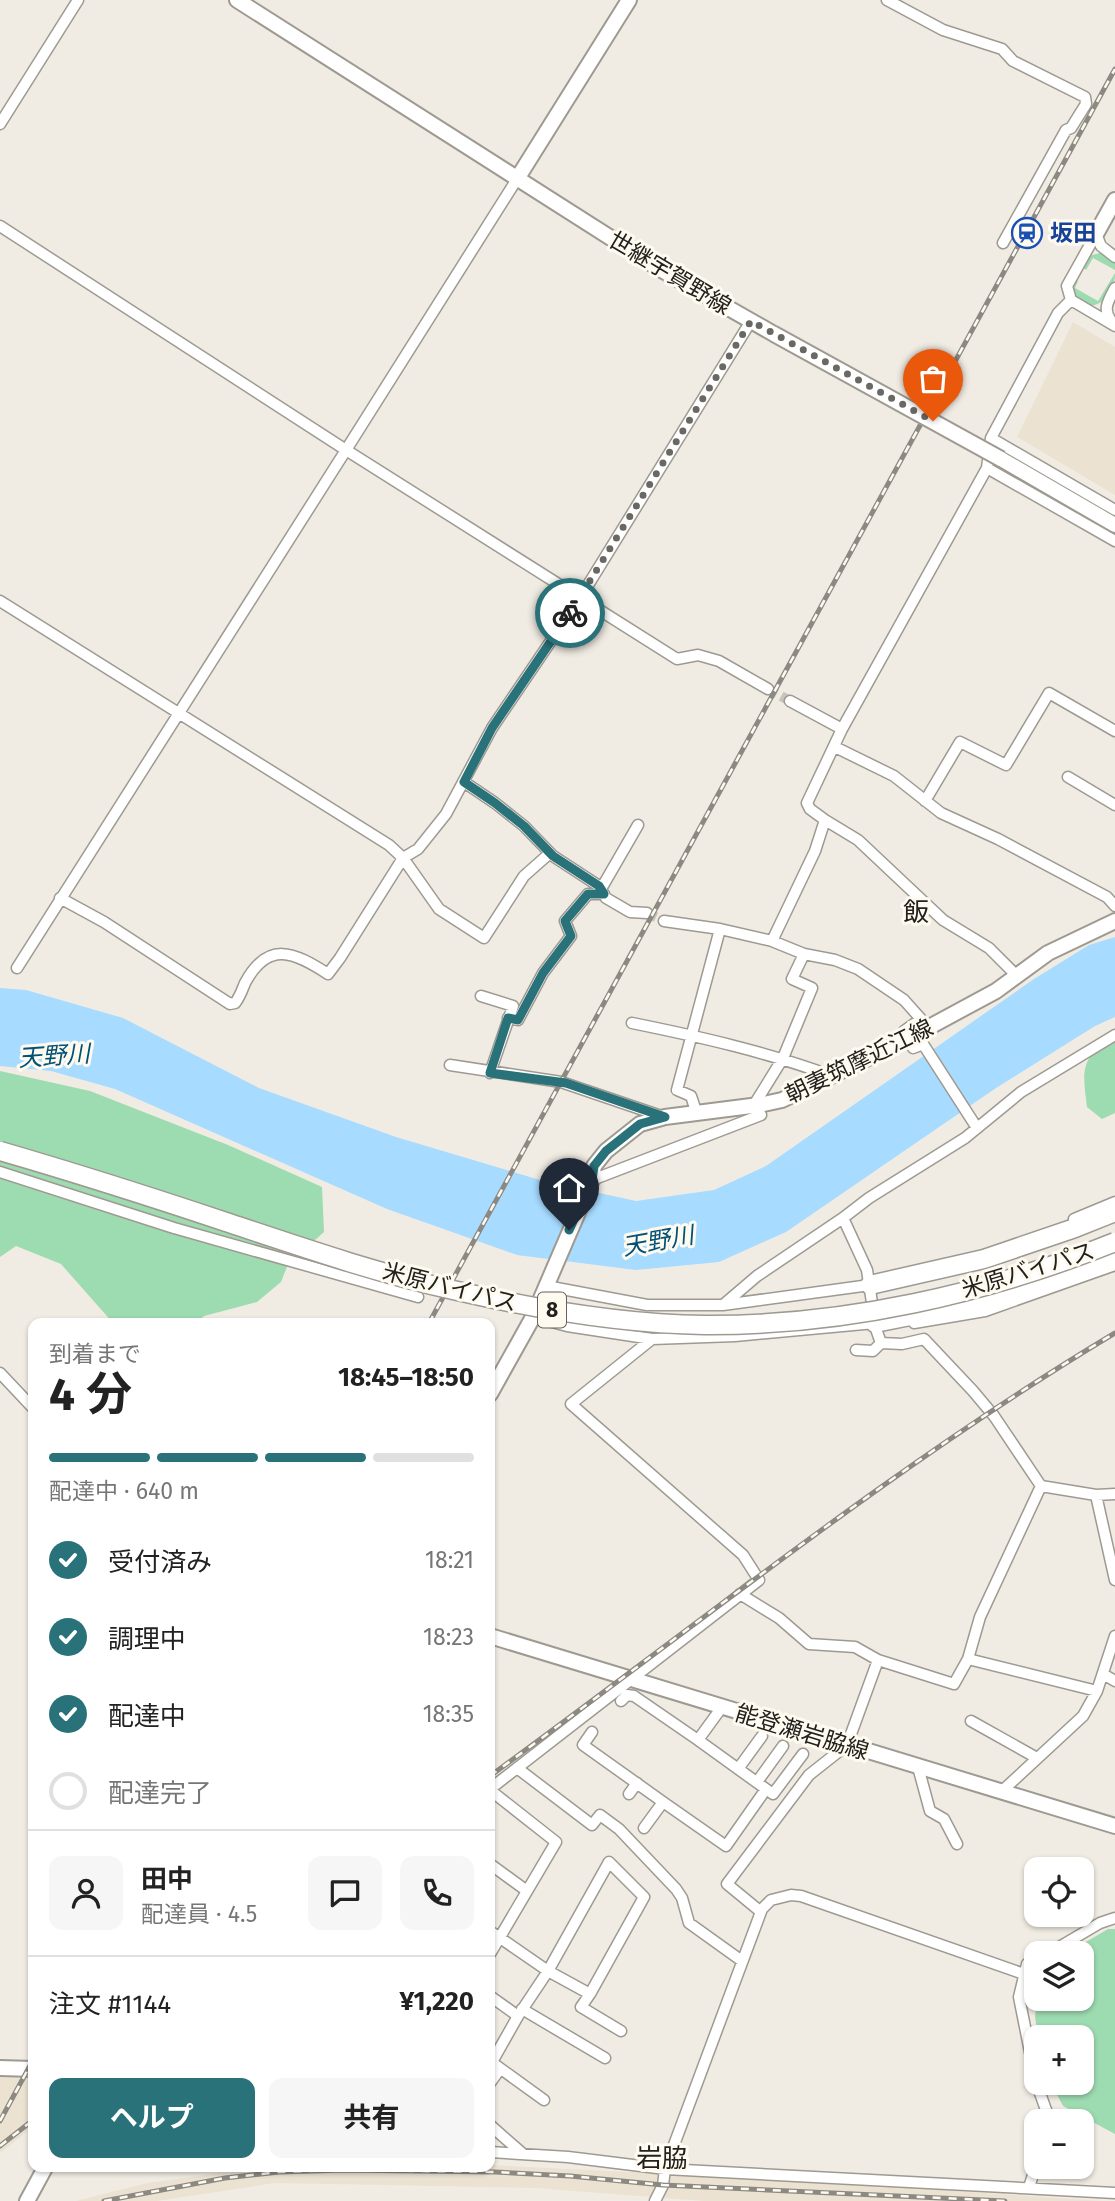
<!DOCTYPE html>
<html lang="ja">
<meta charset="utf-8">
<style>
:root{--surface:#fff;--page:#f6f6f6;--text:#222;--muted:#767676;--line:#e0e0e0;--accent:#29727a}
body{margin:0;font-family:"Fira Sans","Noto Sans JP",sans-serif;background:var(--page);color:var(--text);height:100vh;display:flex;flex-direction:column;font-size:26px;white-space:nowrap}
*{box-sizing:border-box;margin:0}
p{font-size:23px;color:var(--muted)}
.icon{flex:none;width:38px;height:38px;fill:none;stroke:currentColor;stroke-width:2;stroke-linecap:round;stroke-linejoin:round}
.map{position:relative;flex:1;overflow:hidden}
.sheet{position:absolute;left:28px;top:1318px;width:467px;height:854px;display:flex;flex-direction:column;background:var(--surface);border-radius:14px;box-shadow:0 2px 5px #0004}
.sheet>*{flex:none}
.fabs{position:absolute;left:1024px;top:1857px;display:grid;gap:14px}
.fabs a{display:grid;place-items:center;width:70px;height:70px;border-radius:14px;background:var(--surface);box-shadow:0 2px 5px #0004;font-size:35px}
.pin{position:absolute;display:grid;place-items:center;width:60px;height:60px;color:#fff;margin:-72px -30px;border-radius:50% 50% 50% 0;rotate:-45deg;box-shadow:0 0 7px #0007}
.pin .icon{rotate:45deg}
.courier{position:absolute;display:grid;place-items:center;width:70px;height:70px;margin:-35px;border:5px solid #29727a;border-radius:50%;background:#fff;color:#222;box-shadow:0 2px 9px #0007}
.head em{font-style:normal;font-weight:700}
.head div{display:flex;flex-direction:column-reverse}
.head{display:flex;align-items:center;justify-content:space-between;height:119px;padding:0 21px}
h1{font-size:46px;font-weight:700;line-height:52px}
.bar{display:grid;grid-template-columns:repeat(4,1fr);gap:10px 7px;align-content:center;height:84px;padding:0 21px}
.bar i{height:9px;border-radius:5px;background:var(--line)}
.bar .current{background:var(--accent)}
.bar p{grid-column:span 4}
.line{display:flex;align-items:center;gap:18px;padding:0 21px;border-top:2px solid var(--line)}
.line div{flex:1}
.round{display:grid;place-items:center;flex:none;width:74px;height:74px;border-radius:14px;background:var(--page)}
ol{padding:0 21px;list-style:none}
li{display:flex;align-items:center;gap:21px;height:77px}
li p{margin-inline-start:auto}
li .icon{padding:7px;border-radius:50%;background:var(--accent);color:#fff;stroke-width:4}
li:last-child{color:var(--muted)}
li i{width:38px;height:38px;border:4px solid var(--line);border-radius:50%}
.button{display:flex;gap:14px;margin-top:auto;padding:14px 21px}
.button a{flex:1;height:80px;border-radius:14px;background:var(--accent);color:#fff;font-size:28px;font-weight:700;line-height:80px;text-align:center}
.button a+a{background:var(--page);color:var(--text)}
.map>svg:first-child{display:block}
</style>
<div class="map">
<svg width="1115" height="2201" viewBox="0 0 1115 2201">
<rect width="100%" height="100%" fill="#f1ece3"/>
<!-- built -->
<path fill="#ebe2d2" d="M 1073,322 L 1115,347 L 1115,495 L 1017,437 Z
M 33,2073 L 33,2127 L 0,2153 L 0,2074 Z
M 490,2165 L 809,2181 L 1102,2201 L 704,2201 L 535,2188 L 275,2183 L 157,2201 L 76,2201 L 147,2183 L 266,2167 Z"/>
<!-- green -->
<path fill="#9ddbb0" d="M 1100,253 L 1115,261 L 1115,270 L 1093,258 L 1086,270 L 1082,267 L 1089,256 Z
M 1115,273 C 1115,291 1104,307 1086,306 L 1073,296 L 1071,289 L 1075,279 L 1078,281 L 1075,288 L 1098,301 Z
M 1115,1040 L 1115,1113 L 1102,1119 L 1087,1107 C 1083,1074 1078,1055 1115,1040 Z
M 0,1071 L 90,1091 L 228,1145 L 322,1187 L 324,1232 L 288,1264 L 281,1282 L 257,1302 L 204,1316 L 196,1323 L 113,1323 L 61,1264 L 16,1246 L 0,1257 Z
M 1108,1929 L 1115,1929 L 1115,2134 L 1063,2106 L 1051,2083 L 1082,2082 L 1082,2037 L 1038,2037 L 1035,2017 L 1037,1999 L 1082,1998 L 1082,1953 L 1067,1953 Z"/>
<!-- water -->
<path fill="#a7dbff" d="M 1115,937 L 1115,1017 L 1095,1026 L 996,1088 L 786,1232 L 719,1262 L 636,1270 L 517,1255 L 387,1209 L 115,1089 L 51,1071 L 0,1066 L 0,988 L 26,990 L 123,1018 L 259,1088 L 396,1137 L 540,1180 L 636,1201 L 714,1190 L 766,1166 L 1034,979 L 1089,945 Z"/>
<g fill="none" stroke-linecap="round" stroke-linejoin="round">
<!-- street-tunnel -->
<path stroke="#c8c3bb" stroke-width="10" stroke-dasharray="10 5" stroke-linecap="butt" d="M 768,689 L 790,701
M 647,913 L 664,921"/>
<!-- street casing -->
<g stroke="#9e9a91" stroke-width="13">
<path id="street" d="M 887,0 L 943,30 L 1002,49 L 1013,61 L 1085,97 L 1086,104 L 1071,128 L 1066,130 L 1003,243
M 0,124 L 78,0
M 517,179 L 346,450 L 677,659 L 698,655 L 719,661 L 768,689
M 0,226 L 346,450 L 17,968
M 1115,257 L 1101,246 L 1096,234 L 1067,286 L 1071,300 L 1115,326
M 1112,322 C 1102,310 1108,301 1115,288
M 991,438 L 1115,510
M 987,468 L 1115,541
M 0,601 L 389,845 L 403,858 L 439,909 L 484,938 L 524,876 L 550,853
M 790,701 L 842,729
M 835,747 L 894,776 L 941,813 L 998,839 L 1107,897 L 1115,906
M 1068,777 L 1115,805
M 464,782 L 495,803 L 524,826 L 553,856 L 599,886 L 606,898 L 630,912 L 647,913
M 925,801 L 960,742 L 1006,765 L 1049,693 L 1115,731
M 825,820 L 858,840 L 943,920 L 989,948 L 1017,976
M 601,889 L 638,825
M 60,898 L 104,922 L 230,1004 L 235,1003 C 240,997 242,990 245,983 C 268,940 294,952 328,974 L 340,958 L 403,858 L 418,849 L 446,814 L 492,728 L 580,598 L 751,321
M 664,921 L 720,929 L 772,941
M 481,996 L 513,1006 L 490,1073
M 508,1018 L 518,1020 L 543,973 L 571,936 L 565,921 L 588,894 L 604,894
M 632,1023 C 701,1037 767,1052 832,1076
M 450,1065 L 561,1082 L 664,1117
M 697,1114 L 691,1096 L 677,1090 L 720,929
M 977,1128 L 923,1044 L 913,1048 L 904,1031 L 921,1019 L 904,1000 L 858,969 L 835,960 L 804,954 L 772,941 L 815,851 L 825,820 L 810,809 L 807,803 L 842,729 L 987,468 L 991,438 L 1058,313 L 1071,300
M 0,1172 L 174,1228 L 418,1297
M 592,1180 L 761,1115 L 754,1105 L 783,1058 L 812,988 L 792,979 L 804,954
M 843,1218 L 867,1270 L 876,1329 L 881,1343
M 1074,1219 L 1115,1202
M 546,1286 L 647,1305 L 723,1305 L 870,1285
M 723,1305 L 757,1276 L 843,1218 L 869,1198 L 965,1138 L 1021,1092 L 1115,1035
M 533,1317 L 567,1326 L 652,1339 L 735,1336 L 875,1323
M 914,1323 L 985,1311 L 1115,1265
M 856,1350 L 873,1351 L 881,1343 L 902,1344 L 924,1339 L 973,1391 L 994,1416 L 1041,1486 L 1096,1495 L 1115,1494
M 0,1373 L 33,1408
M 1096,1495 L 1115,1580
M 740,1594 L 779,1618 L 809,1644 L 855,1647 L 878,1660 L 847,1745 L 809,1775 L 727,1884 L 761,1912
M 968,1659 L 980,1617 L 1041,1486
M 878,1660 L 954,1684 L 968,1659 L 1097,1691
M 1103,1674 L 1115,1681
M 621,1701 L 627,1695 L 634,1696 L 698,1740 L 722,1707
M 971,1721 L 1037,1758
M 592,1732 L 583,1745 L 663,1802
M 918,1767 L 930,1811 L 944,1819 L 957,1844
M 517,1768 L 592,1825 L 600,1815 L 619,1829 L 676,1889 L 682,1898 L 689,1923 L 742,1961
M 738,1769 L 762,1736
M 757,1782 L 783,1746
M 490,1789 L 759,1580 L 743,1555 L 571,1404 L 652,1339
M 766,1789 L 773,1794 L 803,1754
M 490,1790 L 556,1842 L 490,1954
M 1001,1792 L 1083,1716 L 1097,1691 L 1115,1636
M 629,1794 L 637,1783
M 644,1828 L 663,1802 L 726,1846 L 766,1789 L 698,1740
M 490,1864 L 527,1891
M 490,1931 L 548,1971 L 590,1994 L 644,1897 L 609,1862 L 548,1971 L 518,2016 L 492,2062
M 1049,1953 L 1100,1923 L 1115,1918
M 1036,1958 L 1027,1964 L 1019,1997 L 1036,2082
M 590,1994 L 581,2007 L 621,2031
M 490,1996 L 518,2016
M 522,2009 L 605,2058
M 490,2061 L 544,2100
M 1036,2082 L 1050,2121
M 490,2083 L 500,2069
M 490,2125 L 523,2154
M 490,2152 L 568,2157 L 665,2169 L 1115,2193
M 1029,2187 L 1036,2166
M 655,2201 L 663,2185 L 665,2169 L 762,1909 L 771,1900 L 791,1895 L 801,1896 L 1024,1974"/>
</g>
<!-- secondary casing -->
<g stroke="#9e9a91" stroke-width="18">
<path id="secondary" d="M 237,0 L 658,268 L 774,334
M 517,179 L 629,0
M 1096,234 L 1115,200
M 1001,459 L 1115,525
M 490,1394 L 533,1317 L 592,1180 L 594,1166 L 606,1151 L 640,1124 L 665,1117 L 759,1105 L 782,1100 L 907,1039 L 996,991 L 1048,953 L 1115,921
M 490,1636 L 1115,1826
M 0,2068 L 33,2069
M 27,2201 L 46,2166"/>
</g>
<!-- highway casing -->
<g stroke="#9e9a91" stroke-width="21">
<path id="highway" d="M 870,1285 L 984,1259 L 1075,1228 L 1115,1212
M 875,1323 C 957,1308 1037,1285 1115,1254"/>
</g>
<!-- street -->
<use href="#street" stroke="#fff" stroke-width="10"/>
<!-- secondary -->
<use href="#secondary" stroke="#fff" stroke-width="14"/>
<!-- highway -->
<use href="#highway" stroke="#fff" stroke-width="18"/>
<!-- rail casing -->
<g stroke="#8c8983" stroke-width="5">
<path id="rail" d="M 429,1323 L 1115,69
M 490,1776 C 696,1626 896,1464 1115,1333
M 0,2121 L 33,2060
M 0,2146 L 33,2120
M 104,2201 L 225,2178 L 279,2172 L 344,2170 L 495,2172 L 570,2176 L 663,2185 L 1005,2201"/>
</g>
<!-- rail -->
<use href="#rail" stroke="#fffaf0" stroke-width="2.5" stroke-dasharray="8" stroke-linecap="butt"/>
<!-- secondary-bridge casing -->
<g stroke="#9e9a91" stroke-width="18" stroke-linecap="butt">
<path id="secondary-bridge" d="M 774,334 L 1001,459"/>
</g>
<!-- highway-bridge casing -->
<g stroke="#9e9a91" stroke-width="21" stroke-linecap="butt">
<path id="highway-bridge" d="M 0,1151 C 76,1173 151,1197 226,1222 C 301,1247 376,1273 453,1290 C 535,1309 620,1324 704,1325 C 844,1326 986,1294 1115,1242"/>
</g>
<!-- secondary-bridge -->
<use href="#secondary-bridge" stroke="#fff" stroke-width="14"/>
<!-- highway-bridge -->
<use href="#highway-bridge" stroke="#fff" stroke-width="18"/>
</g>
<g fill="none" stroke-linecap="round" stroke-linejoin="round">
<!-- done -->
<path stroke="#6a6862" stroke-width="7" stroke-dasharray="0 12.6" d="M 570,613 L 751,321 L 933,421"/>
<!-- route -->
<path stroke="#29727a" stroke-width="9" d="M 569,1230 L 592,1180 L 594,1166 L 606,1151 L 640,1124 L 665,1117 L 566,1083 L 490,1073 L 508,1018 L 518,1020 L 543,973 L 571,936 L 565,921 L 588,894 L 604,894 L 599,886 L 553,856 L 524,826 L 495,803 L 464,782 L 492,728 L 570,613"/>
</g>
<!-- icons -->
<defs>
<g id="station-ring" transform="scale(1.575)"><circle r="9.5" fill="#fffaf0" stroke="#1a4fb4" stroke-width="1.5"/><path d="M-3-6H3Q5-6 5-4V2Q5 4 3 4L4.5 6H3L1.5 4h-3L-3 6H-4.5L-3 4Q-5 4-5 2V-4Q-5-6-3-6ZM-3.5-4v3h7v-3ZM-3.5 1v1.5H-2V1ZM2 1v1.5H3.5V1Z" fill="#1a4fb4"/></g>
</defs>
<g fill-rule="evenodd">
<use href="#station-ring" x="1027" y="233"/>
</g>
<g text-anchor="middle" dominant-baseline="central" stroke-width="6" stroke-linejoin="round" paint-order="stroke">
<!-- shield labels -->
<rect fill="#fffaf0" stroke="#64625c" stroke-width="2" x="538" y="1292.5" width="28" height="35" rx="5"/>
<g font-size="21" font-weight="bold" fill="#22211d">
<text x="552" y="1310">8</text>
</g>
<!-- transit labels -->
<g font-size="23" font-weight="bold" fill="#164399" stroke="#fffaf0" text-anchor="start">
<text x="1050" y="233">坂田</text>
</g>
<!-- street labels -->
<g font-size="23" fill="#22211d" stroke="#fffaf0">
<text transform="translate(670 273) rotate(31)">世継宇賀野線</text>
<text transform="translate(859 1061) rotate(-26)">朝妻筑摩近江線</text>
<text transform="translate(1028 1270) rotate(-17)">米原バイパス</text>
<text transform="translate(450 1287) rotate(14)">米原バイパス</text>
<text transform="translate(802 1732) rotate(17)">能登瀬岩脇線</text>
</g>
<!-- water labels -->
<g font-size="24" font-style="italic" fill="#025177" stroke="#fffaf0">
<text transform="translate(54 1056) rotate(-4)">天野川</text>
<text transform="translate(658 1241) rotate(-10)">天野川</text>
</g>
<!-- quarter labels -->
<g font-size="26" fill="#22211d" stroke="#fffaf0">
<text x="916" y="912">飯</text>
<text x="662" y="2158">岩脇</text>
</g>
</g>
</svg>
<div class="fabs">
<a><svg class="icon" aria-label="locate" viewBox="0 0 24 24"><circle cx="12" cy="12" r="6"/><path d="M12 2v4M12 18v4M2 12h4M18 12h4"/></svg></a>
<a><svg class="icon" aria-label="layers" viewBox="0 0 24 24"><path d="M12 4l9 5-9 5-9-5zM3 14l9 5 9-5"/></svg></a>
<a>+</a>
<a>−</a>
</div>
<div class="pin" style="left:933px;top:421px;background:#ea580c"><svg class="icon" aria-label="bag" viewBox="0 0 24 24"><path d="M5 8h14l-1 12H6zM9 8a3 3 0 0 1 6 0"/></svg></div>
<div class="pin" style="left:569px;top:1230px;background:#1f2937"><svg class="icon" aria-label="home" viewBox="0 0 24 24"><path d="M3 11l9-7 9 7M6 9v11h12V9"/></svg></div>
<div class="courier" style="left:570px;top:613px"><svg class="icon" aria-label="bike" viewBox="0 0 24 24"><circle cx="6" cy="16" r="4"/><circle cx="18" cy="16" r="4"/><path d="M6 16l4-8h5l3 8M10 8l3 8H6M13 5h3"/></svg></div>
<section class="sheet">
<div class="head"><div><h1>4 分</h1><p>到着まで</p></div><em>18:45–18:50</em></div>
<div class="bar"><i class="current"></i><i class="current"></i><i class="current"></i><i></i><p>配達中 · 640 m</p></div>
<ol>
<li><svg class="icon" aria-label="check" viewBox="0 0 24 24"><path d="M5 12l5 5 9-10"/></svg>受付済み<p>18:21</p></li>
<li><svg class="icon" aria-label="check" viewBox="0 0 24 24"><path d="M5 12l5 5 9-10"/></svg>調理中<p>18:23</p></li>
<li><svg class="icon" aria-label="check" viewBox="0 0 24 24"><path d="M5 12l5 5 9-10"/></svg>配達中<p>18:35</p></li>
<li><i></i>配達完了</li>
</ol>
<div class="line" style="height:126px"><a class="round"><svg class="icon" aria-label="person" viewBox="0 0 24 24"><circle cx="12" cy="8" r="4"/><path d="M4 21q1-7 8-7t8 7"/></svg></a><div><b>田中</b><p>配達員 · 4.5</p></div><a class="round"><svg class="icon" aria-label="chat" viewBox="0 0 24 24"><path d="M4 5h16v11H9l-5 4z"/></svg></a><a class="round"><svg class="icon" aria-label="phone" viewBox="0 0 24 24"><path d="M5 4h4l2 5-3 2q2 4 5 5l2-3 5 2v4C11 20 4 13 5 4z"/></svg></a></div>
<div class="line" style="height:91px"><div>注文 #1144</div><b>¥1,220</b></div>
<div class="button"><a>ヘルプ</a><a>共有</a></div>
</section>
</div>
